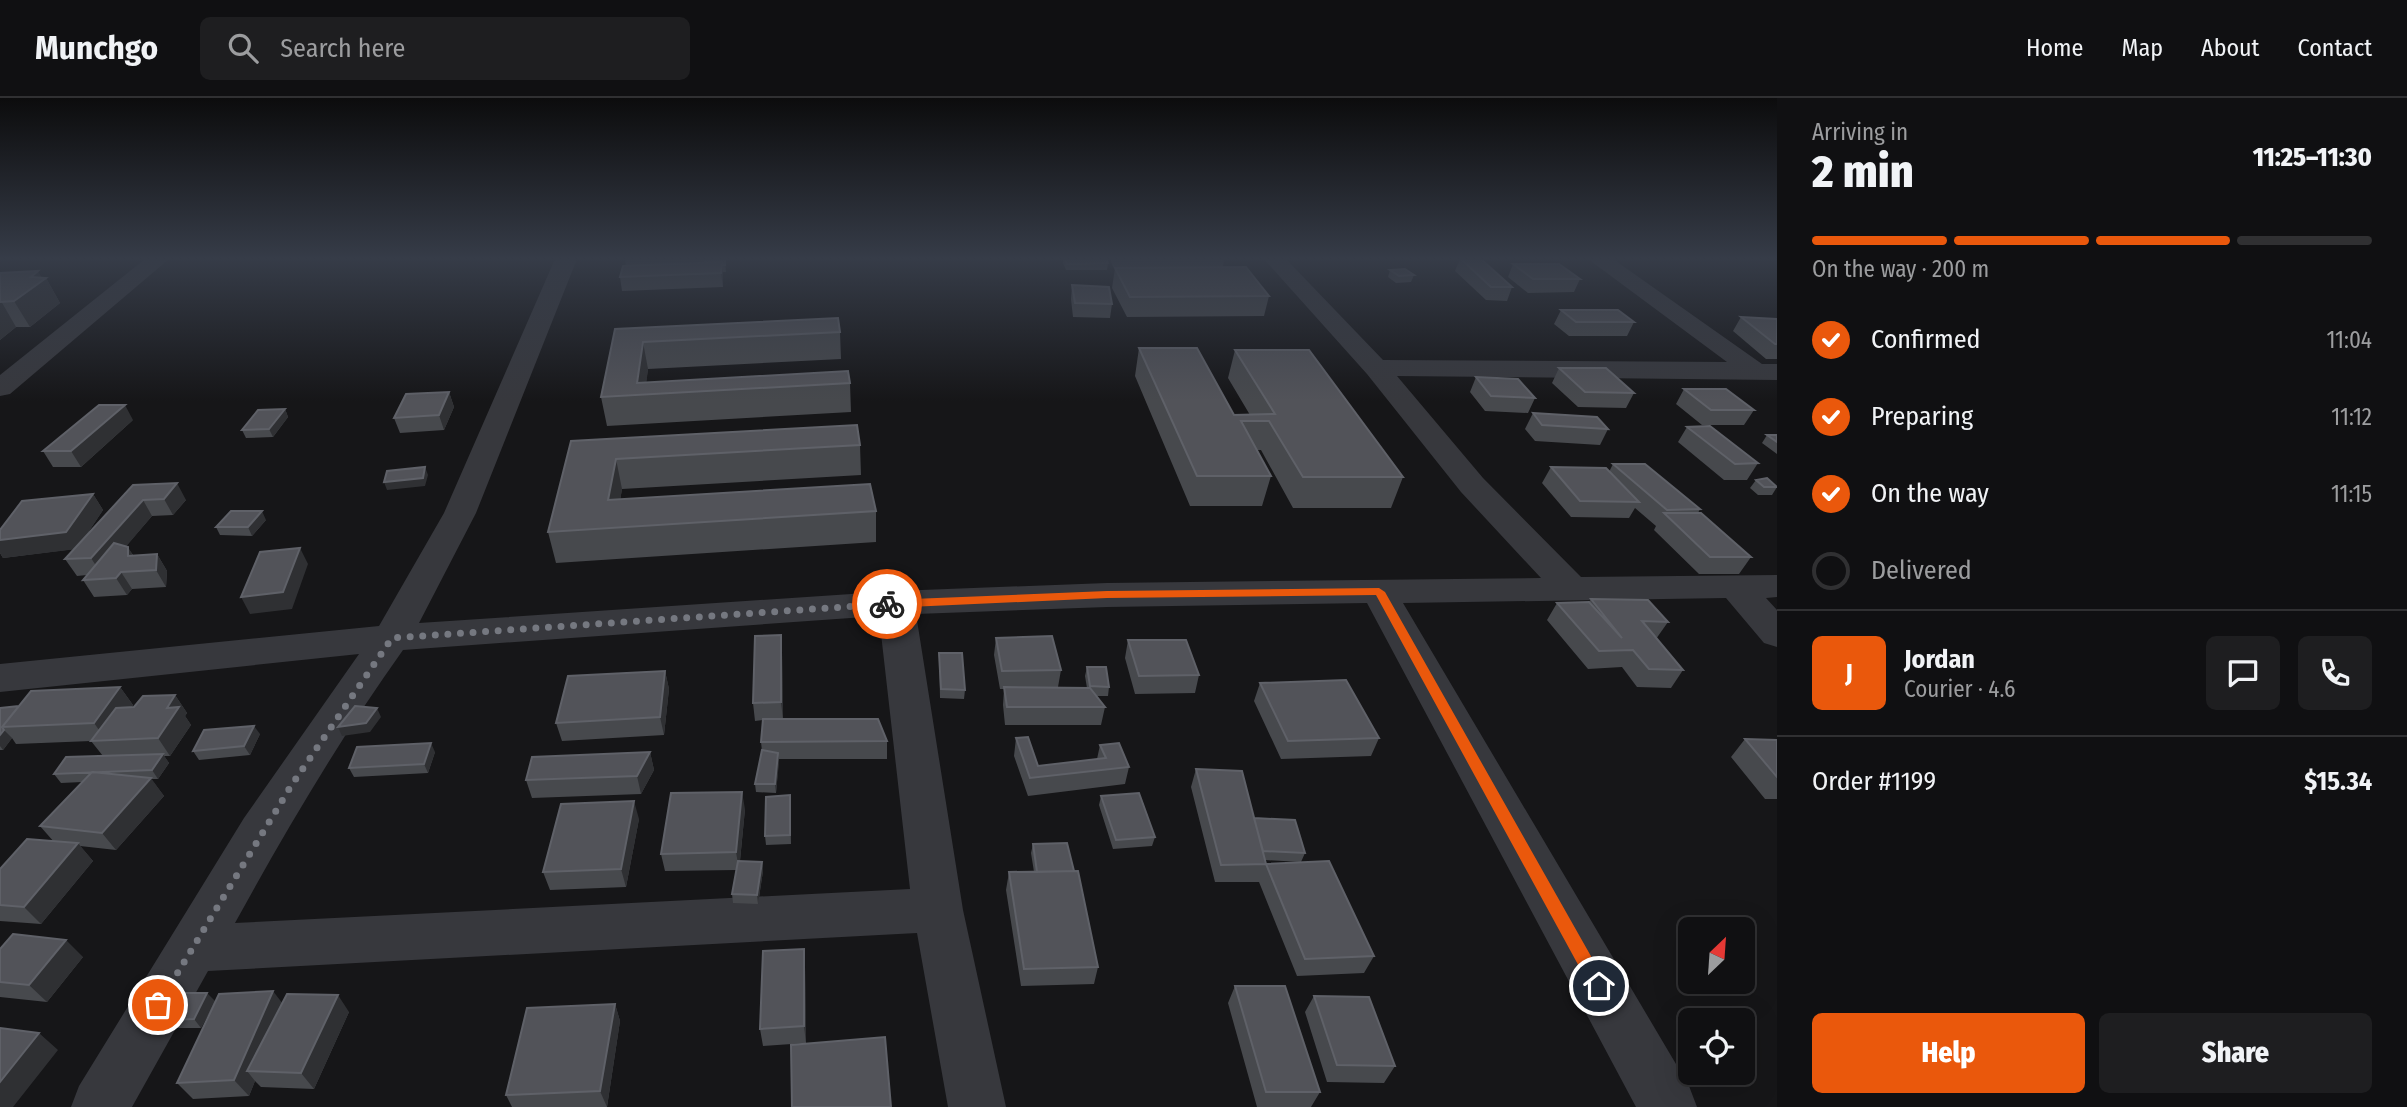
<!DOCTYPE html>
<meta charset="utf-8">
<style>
:root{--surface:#101012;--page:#1e1e20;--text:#f1f3f6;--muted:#9c9d9f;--line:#303032;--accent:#ea580c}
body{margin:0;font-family:"Fira Sans Condensed",sans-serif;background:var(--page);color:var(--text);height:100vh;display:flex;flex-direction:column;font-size:26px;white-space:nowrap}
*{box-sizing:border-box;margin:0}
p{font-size:23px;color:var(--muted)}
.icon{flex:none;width:38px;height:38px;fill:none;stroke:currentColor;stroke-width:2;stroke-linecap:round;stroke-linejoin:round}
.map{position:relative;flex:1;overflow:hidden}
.panel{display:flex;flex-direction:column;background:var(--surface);width:630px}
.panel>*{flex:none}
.needle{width:46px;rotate:25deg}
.tools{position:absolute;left:1678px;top:819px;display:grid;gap:14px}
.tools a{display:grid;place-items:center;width:77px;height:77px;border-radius:10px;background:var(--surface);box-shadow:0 7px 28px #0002,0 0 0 2px var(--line);font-size:35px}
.pin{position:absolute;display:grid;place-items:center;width:60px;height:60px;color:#fff;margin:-30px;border:4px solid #fff;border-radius:50%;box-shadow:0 2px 7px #0007}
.courier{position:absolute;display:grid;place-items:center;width:70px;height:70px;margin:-35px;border:5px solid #ea580c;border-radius:50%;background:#fff;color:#222;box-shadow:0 2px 9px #0007}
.overview em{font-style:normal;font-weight:800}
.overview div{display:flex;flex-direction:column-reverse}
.overview{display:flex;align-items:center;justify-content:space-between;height:119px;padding:0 35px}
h1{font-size:46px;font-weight:800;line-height:52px}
.bar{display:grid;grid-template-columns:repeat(4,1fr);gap:10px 7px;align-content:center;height:84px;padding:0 35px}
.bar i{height:9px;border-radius:5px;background:var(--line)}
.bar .active{background:var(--accent)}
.bar p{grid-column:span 4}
.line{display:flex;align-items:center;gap:18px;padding:0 35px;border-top:2px solid var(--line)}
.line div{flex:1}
.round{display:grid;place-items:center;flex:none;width:74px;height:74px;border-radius:10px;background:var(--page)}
ol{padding:0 35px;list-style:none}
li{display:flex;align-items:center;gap:21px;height:77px}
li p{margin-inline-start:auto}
li .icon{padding:7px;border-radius:50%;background:var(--accent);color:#fff;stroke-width:4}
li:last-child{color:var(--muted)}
li i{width:38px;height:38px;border:4px solid var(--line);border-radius:50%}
.cta{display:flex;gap:14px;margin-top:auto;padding:14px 35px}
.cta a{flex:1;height:80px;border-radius:10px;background:var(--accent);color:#fff;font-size:28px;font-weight:800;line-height:80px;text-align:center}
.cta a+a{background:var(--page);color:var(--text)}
header{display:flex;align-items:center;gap:42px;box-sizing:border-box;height:98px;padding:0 35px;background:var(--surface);border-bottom:2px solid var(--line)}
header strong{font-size:33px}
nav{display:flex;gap:38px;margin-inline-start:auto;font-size:24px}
.search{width:490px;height:63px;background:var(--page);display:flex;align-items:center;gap:18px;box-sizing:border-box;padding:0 24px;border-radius:10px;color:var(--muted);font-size:26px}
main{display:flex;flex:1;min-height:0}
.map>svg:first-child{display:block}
</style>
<header>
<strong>Munchgo</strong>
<div class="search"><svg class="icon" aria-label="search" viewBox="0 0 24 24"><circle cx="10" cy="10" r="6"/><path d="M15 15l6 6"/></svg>Search here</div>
<nav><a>Home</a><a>Map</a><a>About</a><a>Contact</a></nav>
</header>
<main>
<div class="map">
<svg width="1777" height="1009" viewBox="0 0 1777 1009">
<rect width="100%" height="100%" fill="#161618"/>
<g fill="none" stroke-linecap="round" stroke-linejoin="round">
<!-- minor -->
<path fill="#37383d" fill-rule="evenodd" d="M 145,161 L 169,161 L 10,296 L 0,298 L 0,277 Z
M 555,161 L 577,161 L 476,415 L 419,525 L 896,493 L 1107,485 L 1541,480 L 1461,394 L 1367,276 L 1264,161 L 1286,161 L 1383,262 L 1727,264 L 1588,161 L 1613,161 L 1762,266 L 1777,266 L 1777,282 L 1397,278 L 1483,380 L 1581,479 L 1777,477 L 1777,499 L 1766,500 L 1777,512 L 1777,549 L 1764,545 L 1726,500 L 1403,505 L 1689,988 L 1697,1009 L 1636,1009 L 1367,505 L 1107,509 L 916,516 L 963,812 L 1006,1009 L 948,1009 L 917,835 L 208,873 L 132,1009 L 71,1009 L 79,988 L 244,720 L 359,556 L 0,594 L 0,566 L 379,528 L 444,415 ZM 879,518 L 910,791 L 235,825 C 286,732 341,639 403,552 Z"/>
</g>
<!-- wall -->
<path fill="#47494d" d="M 625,161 L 725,161 L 726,174 L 723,174 L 723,189 L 622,193 L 620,179 L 626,168 Z
M 1106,161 L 1108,165 L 1107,172 L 1066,172 L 1063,165 L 1063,162 Z
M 1110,161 L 1224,161 L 1223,169 L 1269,198 L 1264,218 L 1127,219 L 1112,190 L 1115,170 L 1147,170 L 1113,169 Z
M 1460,161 L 1481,161 L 1512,189 L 1507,203 L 1486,202 L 1455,173 Z
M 1513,166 L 1580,181 L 1574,194 L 1528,195 L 1508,179 Z
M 1390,172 L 1414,177 L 1411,184 L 1396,185 L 1388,179 Z
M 0,175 L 46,180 L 60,205 L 30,229 L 16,229 L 0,242 Z
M 1072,187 L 1112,206 L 1110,220 L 1073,219 L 1071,201 Z
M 1561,212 L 1634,224 L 1627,238 L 1569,238 L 1554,226 Z
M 1741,219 L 1777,221 L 1777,261 L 1766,261 L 1733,233 Z
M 615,231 L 840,234 L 841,261 L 648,271 L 646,284 L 850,285 L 851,314 L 607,328 L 601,299 Z
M 1139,250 L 1234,317 L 1250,317 L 1228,280 L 1235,252 L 1403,379 L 1391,410 L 1293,410 L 1261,352 L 1257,352 L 1271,378 L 1262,408 L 1190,408 L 1135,278 Z
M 1559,270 L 1634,295 L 1626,310 L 1578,309 L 1552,285 Z
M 1476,279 L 1535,300 L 1528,315 L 1485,313 L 1470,294 Z
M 1684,291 L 1754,312 L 1744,327 L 1702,327 L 1676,306 Z
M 449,294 L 454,309 L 444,332 L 400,335 L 394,320 Z
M 285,311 L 288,319 L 273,339 L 246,340 L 242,332 Z
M 1533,315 L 1608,331 L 1600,347 L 1535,343 L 1525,331 Z
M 133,322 L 81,369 L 53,369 L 43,353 Z
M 1687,329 L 1758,365 L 1747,382 L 1724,382 L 1678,344 Z
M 1767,337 L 1777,337 L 1777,356 L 1762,345 Z
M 571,343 L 860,347 L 861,377 L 622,391 L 620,402 L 876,413 L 876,444 L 556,465 L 548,434 Z
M 1613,366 L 1700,411 L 1698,415 L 1751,459 L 1739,476 L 1699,476 L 1654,432 L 1656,428 L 1635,410 L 1629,420 L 1571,419 L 1542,385 L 1551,369 L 1609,374 Z
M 1756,382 L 1777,389 L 1772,397 L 1758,397 L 1750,390 Z
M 133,387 L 186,402 L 173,417 L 152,418 L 126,448 L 134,458 L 157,456 L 167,473 L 166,489 L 132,491 L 127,497 L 94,499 L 83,482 L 87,477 L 77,478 L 65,461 L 74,451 L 3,460 L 0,455 L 0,432 L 93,396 L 103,412 L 83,442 Z
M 266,422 L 252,438 L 220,437 L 216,429 Z
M 1591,501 L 1668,524 L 1656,541 L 1683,572 L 1671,590 L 1637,589 L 1622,569 L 1588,571 L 1547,522 L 1557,505 L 1589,504 Z
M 781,537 L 782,554 L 783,621 L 887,643 L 887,661 L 779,661 L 776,695 L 756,694 L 755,686 L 762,653 L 761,644 L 763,622 L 755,623 L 753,605 Z
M 996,540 L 1061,572 L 1058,589 L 1087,590 L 1085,578 L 1087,569 L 1109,589 L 1108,598 L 1096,598 L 1105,609 L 1101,627 L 1005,627 L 1003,607 L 1004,591 L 1000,591 L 994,557 Z
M 1128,542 L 1199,577 L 1195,595 L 1135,596 L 1125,560 Z
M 939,555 L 965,592 L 964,601 L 940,600 Z
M 665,573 L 669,591 L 664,637 L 562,643 L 556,625 Z
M 1260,585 L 1379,640 L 1371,658 L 1281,661 L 1254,603 Z
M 120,589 L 133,607 L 131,610 L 175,597 L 187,615 L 185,618 L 191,627 L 170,658 L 164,658 L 169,665 L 158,681 L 151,681 L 164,698 L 116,752 L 80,748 L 93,763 L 41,826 L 0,823 L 0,771 L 54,744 L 40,728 L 82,684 L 61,685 L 54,676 L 103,658 L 91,643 L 16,646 L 12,640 L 3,652 L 0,652 L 0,610 L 19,608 Z
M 260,636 L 250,657 L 199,662 L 193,653 Z
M 1016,640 L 1038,668 L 1097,661 L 1100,647 L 1129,669 L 1125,686 L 1028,698 L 1014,658 Z
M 1745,641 L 1777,642 L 1777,701 L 1765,701 L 1731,659 Z
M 435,654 L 428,675 L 354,679 L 349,670 Z
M 650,654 L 654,672 L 641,696 L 532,700 L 526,682 Z
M 1196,671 L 1254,720 L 1305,755 L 1301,764 L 1265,762 L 1266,766 L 1374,858 L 1364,875 L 1297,878 L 1259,784 L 1215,784 L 1191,689 Z
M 790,697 L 791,746 L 766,747 L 765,738 Z
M 1101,698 L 1155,739 L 1152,748 L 1113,751 L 1099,707 Z
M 745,711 L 740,763 L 762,764 L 763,773 L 758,806 L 733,805 L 732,796 L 736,772 L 665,773 L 661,756 Z
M 639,721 L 626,789 L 550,792 L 543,774 Z
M 1033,746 L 1098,869 L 1094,886 L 1021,888 L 1006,792 L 1009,774 L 1034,774 L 1031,755 Z
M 0,851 L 83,859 L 47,904 L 0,899 Z
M 804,851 L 805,868 L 806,945 L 763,948 L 760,931 Z
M 1235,888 L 1320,994 L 1311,1009 L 1257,1009 L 1228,905 Z
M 1314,898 L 1395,968 L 1384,985 L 1327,984 L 1305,914 Z
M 215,903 L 201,930 L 176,930 L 168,922 Z
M 282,905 L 349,914 L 314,991 L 261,989 L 255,983 L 249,998 L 193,1001 L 177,985 Z
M 615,906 L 620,923 L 607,1009 L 512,1009 L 506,997 Z"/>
<!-- shaded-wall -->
<path fill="#2f3033" d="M 722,164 L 723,178 L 723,189 L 721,175 Z
M 38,173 L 43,182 L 46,180 L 60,205 L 30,229 L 14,203 L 31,179 Z
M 1,203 L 16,229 L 0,242 L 0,204 Z
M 643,244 L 648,271 L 645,297 L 637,285 Z
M 449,294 L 454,309 L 444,332 L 439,317 Z
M 125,307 L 133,322 L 81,369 L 71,353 Z
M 285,311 L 288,319 L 273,339 L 269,331 Z
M 616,361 L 622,391 L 616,429 L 608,402 Z
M 425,369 L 428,377 L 425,388 L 387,392 L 384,384 Z
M 177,385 L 186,402 L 173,417 L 164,401 Z
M 93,396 L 103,412 L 77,451 L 3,460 L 0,455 L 0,442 Z
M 143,402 L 152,418 L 102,477 L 91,460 Z
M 262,413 L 266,422 L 252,438 L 248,429 Z
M 128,449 L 138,466 L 128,458 Z
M 300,450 L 308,466 L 292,511 L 250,516 L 241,499 Z
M 157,456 L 167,473 L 166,489 L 156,472 Z
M 121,474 L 132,491 L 127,497 L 116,480 Z
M 781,537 L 782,554 L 783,621 L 781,604 Z
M 665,573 L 669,591 L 664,637 L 660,619 Z
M 120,589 L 133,607 L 107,643 L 94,625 Z
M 175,597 L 187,615 L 185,618 L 191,627 L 170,658 L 158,640 L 167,610 Z
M 377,610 L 381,619 L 370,634 L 342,638 L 338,629 Z
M 254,628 L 260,636 L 250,657 L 244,648 Z
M 4,632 L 12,640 L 3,652 L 0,648 L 0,637 Z
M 431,645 L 435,654 L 428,675 L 424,666 Z
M 650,654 L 654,672 L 641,696 L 637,678 Z
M 778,655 L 779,664 L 776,695 L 775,686 Z
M 163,656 L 169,665 L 158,681 L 152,672 Z
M 151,680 L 164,698 L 116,752 L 102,735 Z
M 742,694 L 745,711 L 739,772 L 736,754 Z
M 634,703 L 639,721 L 626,789 L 621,771 Z
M 78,745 L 93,763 L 41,826 L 24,809 Z
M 762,764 L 763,773 L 758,806 L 757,797 Z
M 66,842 L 83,859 L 47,904 L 29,887 Z
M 804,851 L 805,868 L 806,945 L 804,928 Z
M 273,893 L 286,910 L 247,973 L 255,983 L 249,998 L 234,982 Z
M 207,895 L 215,903 L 201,930 L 194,921 Z
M 338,897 L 349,914 L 314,991 L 301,975 Z
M 615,906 L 620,923 L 607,1009 L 600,993 Z
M 39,935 L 58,952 L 13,1009 L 0,1009 L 0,984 Z"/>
<!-- building -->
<path fill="#525359" stroke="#5f6168" stroke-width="2" d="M 705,161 L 725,161 L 725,167 L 722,167 L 722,164 L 705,165 Z
M 1065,161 L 1106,161 L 1108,165 L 1067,166 Z
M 1461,161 L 1481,161 L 1512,189 L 1491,189 Z
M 722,164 L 721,175 L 620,179 L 623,168 Z
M 1513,166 L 1559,166 L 1580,181 L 1533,181 Z
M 1246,169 L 1269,198 L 1130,199 L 1115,170 Z
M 1405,171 L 1414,177 L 1399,178 L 1390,172 Z
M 38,173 L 31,179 L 46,180 L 14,203 L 0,204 L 0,175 Z
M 1072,187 L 1109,189 L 1112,206 L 1075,205 Z
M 1561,212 L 1618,212 L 1634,224 L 1576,224 Z
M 1741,219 L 1777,221 L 1777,246 L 1775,246 Z
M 838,220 L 840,234 L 643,244 L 637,285 L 848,273 L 850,285 L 601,299 L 615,231 Z
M 1139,250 L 1197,250 L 1234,317 L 1275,316 L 1235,252 L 1309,252 L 1403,379 L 1303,379 L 1269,323 L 1241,323 L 1271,378 L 1197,378 Z
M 1559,270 L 1606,270 L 1634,295 L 1585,294 Z
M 1476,279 L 1518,281 L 1535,300 L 1491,298 Z
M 1684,291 L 1726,291 L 1754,312 L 1711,312 Z
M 449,294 L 439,317 L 394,320 L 406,296 Z
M 99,307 L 125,307 L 71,353 L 43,353 Z
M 285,311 L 269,331 L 242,332 L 258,312 Z
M 1533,315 L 1597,319 L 1608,331 L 1542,327 Z
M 857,327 L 860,347 L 616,361 L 608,402 L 870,386 L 876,413 L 548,434 L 571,343 Z
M 1710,328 L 1758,365 L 1735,366 L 1687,329 Z
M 1767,337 L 1777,337 L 1777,344 Z
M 1613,366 L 1645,366 L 1700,411 L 1667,412 Z
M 425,369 L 423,380 L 384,384 L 387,373 Z
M 1551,369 L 1606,370 L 1639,404 L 1580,403 Z
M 1767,380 L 1777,389 L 1764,389 L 1756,382 Z
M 177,385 L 164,401 L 143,402 L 91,460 L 65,461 L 133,387 Z
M 93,396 L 66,434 L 0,442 L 0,432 L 22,403 Z
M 231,413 L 262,413 L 248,429 L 216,429 Z
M 1664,415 L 1701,415 L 1751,459 L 1710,459 Z
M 114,445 L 128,449 L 128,458 L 157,456 L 156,472 L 121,474 L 116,480 L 83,482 Z
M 300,450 L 283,494 L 241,499 L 260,454 Z
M 1591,501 L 1648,502 L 1668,524 L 1642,523 L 1683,572 L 1649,571 L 1633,552 L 1599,553 L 1557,505 L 1589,504 L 1622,540 Z
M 781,537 L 781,604 L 753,605 L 755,538 Z
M 1052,538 L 1061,572 L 1002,573 L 996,540 Z
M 1128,542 L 1186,542 L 1199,577 L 1139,578 Z
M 939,555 L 962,555 L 965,592 L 941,591 Z
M 1087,569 L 1106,569 L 1109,589 L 1090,588 Z
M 665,573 L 660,619 L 556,625 L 568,578 Z
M 1346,582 L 1379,640 L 1288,643 L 1260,585 Z
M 120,589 L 94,625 L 2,629 L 31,593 Z
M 1004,589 L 1090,590 L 1105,609 L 1007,609 Z
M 175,597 L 167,610 L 179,609 L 158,640 L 91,643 L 116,610 L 134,609 L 143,598 Z
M 19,608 L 2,629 L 4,632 L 0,637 L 0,610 Z
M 355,608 L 377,610 L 366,625 L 338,629 Z
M 763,621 L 878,621 L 887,643 L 761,644 Z
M 254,628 L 244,648 L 193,653 L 204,632 Z
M 1028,639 L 1038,668 L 1106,660 L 1100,647 L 1119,645 L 1129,669 L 1030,680 L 1016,640 Z
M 1745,641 L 1777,642 L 1777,679 Z
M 431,645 L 424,666 L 349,670 L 357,649 Z
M 762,652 L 778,655 L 775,686 L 755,686 Z
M 650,654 L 637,678 L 526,682 L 532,659 Z
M 163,656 L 152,672 L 54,676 L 66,659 Z
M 1196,671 L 1242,673 L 1266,766 L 1221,767 Z
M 92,674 L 151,680 L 102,735 L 40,728 Z
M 742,694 L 736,754 L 661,756 L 671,695 Z
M 1139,695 L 1155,739 L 1116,742 L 1101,698 Z
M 790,697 L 790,737 L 765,738 L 766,699 Z
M 634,703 L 621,771 L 543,774 L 561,706 Z
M 1254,720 L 1295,722 L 1305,755 L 1263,753 Z
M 27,741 L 78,745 L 24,809 L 0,807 L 0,771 Z
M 1067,745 L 1074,773 L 1037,774 L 1033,746 Z
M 738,763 L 762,764 L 757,797 L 732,796 Z
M 1329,763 L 1374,858 L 1305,861 L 1266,766 Z
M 1078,773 L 1098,869 L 1024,871 L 1009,774 Z
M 13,836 L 66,842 L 29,887 L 0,884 L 0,851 Z
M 804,851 L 804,928 L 760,931 L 763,853 Z
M 1235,888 L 1285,888 L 1320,994 L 1266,994 Z
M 273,893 L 234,982 L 177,985 L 219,896 Z
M 182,895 L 207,895 L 194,921 L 168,922 Z
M 287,896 L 338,897 L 301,975 L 247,973 Z
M 1314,898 L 1369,899 L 1395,968 L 1337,967 Z
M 615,906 L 600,993 L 506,997 L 527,910 Z
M 0,930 L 39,935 L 0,984 Z
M 885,939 L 891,1009 L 792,1009 L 791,947 Z"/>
<!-- sky -->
<linearGradient id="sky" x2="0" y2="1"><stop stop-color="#0c0c0d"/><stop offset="0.53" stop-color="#363c48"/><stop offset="1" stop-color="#363c48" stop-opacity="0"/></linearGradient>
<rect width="1777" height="303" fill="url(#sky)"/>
<!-- route -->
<path fill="#ea580c" d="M 1379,490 L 1385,494 L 1605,883 L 1608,888 L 1605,894 L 1599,896 L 1593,894 L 1376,497 L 1107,500 L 887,510 L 881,506 L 887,502 L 1107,493 Z"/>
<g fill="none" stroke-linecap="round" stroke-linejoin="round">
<!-- done -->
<path stroke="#757880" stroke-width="7" stroke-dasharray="0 12.6" d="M 158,907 L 291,688 L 392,540 L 887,506"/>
</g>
</svg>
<div class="tools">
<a><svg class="needle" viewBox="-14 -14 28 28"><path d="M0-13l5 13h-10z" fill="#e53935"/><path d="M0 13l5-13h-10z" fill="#9c9d9f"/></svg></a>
<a><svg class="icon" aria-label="locate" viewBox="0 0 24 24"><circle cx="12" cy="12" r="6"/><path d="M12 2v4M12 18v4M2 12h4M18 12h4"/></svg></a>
</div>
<div class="pin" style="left:158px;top:907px;background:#ea580c"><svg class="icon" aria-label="bag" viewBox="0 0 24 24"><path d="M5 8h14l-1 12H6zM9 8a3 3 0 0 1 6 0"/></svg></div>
<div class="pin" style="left:1599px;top:888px;background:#1f2937"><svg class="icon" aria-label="home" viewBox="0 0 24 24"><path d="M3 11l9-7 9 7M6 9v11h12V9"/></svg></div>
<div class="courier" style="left:887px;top:506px"><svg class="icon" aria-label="bike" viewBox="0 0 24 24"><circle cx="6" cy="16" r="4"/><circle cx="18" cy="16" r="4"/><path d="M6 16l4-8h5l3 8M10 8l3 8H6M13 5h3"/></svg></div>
</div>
<section class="panel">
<div class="overview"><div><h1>2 min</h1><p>Arriving in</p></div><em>11:25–11:30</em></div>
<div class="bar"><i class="active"></i><i class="active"></i><i class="active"></i><i></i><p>On the way · 200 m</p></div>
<ol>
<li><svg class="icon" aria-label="check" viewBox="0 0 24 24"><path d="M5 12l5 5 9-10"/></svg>Confirmed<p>11:04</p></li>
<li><svg class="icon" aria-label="check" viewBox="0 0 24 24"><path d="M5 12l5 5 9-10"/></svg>Preparing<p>11:12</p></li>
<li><svg class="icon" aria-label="check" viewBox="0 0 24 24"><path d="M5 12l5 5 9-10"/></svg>On the way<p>11:15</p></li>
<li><i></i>Delivered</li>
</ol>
<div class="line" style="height:126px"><b class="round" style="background:var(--accent);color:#fff">J</b><div><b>Jordan</b><p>Courier · 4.6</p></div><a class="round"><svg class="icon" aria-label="chat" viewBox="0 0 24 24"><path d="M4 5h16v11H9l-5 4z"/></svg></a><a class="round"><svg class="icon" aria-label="phone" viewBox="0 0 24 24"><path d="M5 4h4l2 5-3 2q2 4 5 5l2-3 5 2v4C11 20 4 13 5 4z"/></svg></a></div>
<div class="line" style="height:91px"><div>Order #1199</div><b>$15.34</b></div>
<div class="cta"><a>Help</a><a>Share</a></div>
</section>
</main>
